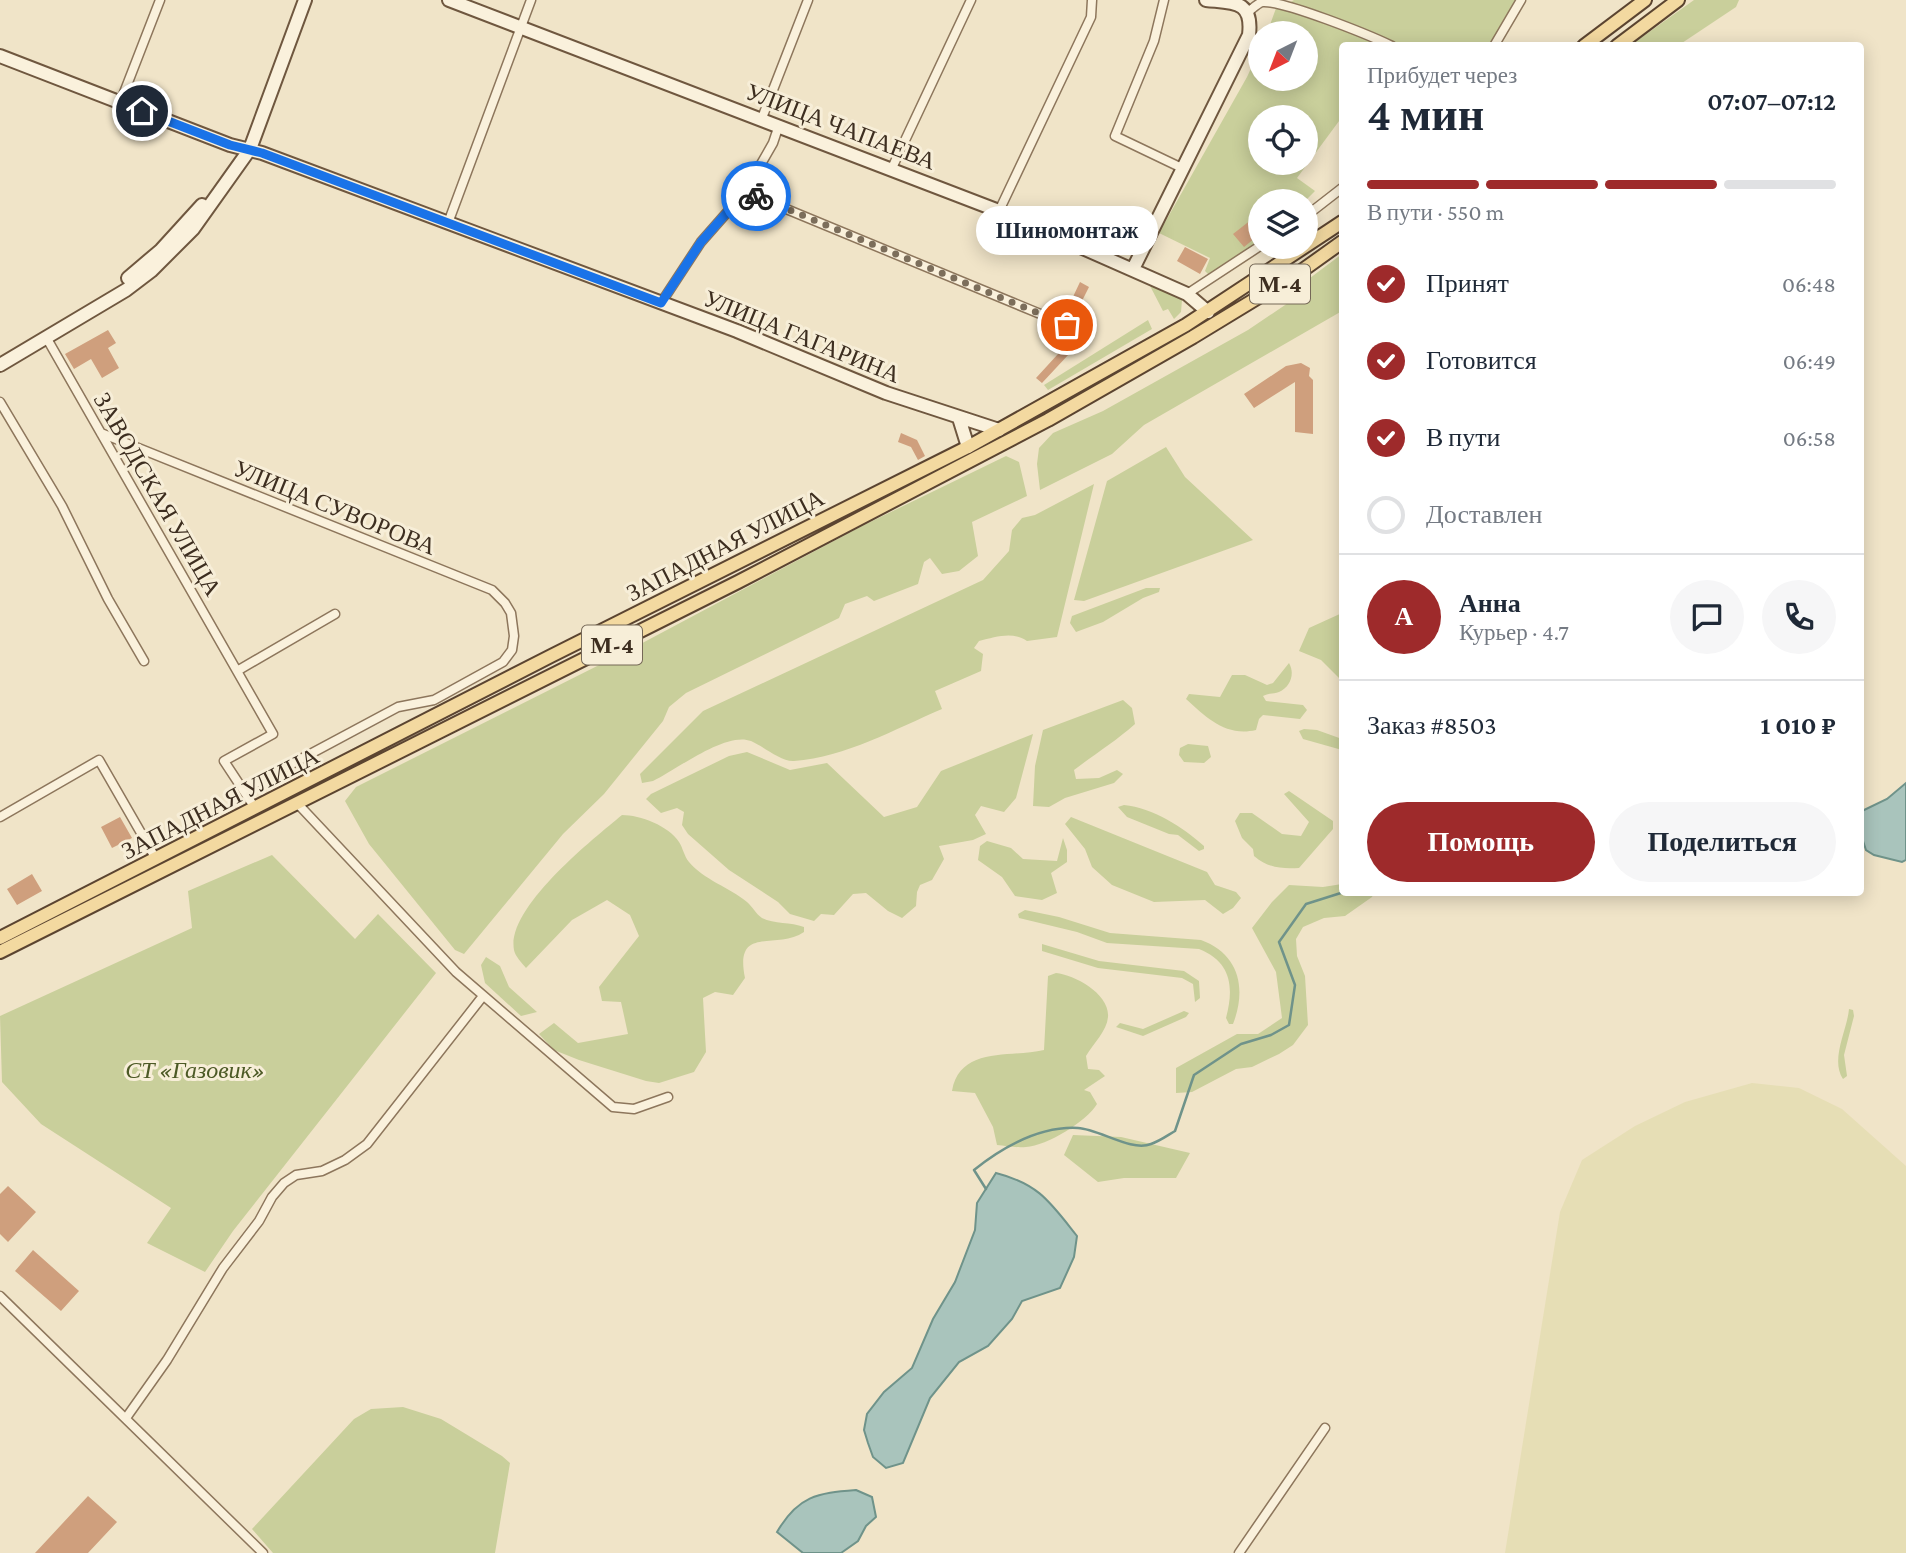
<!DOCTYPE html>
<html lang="ru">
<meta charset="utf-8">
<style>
:root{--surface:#fff;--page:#f6f6f7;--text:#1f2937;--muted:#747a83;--line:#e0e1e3;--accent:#9e2a2b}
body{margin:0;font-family:"Crimson Pro",serif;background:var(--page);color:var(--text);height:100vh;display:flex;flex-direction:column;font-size:26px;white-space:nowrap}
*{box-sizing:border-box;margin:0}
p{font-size:23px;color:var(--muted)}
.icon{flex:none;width:38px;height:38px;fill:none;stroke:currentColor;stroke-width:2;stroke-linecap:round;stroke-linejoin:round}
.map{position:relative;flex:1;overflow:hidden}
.drawer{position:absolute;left:1339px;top:42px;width:525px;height:854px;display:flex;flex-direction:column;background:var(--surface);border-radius:7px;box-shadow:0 4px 18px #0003}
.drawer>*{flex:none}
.needle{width:46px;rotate:222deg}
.controls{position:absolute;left:1248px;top:21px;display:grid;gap:14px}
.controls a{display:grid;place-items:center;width:70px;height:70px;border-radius:50%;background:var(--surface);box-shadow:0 4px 18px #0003;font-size:35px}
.pin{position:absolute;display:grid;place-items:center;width:60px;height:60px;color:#fff;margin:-30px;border:4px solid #fff;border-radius:50%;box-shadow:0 2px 7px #0007}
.courier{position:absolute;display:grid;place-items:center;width:70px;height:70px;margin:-35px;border:5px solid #1a73e8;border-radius:50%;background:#fff;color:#222;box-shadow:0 2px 9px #0007}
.bubble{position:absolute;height:49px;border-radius:24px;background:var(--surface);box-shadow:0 4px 18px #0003;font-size:23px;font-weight:600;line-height:49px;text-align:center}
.headline em{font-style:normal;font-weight:600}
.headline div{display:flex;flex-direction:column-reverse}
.headline{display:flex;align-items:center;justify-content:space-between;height:119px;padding:0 28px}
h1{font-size:46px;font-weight:600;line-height:52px}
.bar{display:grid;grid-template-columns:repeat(4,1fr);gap:10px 7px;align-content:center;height:84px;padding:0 28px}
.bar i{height:9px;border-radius:5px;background:var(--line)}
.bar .active{background:var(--accent)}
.bar p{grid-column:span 4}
.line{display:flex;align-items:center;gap:18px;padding:0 28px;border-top:2px solid var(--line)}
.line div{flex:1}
.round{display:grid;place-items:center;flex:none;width:74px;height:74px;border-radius:37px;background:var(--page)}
ol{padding:0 28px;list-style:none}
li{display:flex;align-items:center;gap:21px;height:77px}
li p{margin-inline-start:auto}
li .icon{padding:7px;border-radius:50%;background:var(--accent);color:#fff;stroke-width:4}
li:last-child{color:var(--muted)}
li i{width:38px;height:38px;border:4px solid var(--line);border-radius:50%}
.action{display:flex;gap:14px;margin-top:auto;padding:14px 28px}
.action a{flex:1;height:80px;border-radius:42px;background:var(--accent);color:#fff;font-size:28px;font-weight:600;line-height:80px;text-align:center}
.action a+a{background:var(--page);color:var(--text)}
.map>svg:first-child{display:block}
</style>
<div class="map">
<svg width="1906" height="1553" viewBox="0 0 1906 1553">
<rect width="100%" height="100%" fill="#f0e4c8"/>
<!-- farmland -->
<path fill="#e6deb5" d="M 1752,1083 L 1799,1088 L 1842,1109 L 1906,1166 L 1906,1553 L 1505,1553 L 1560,1212 L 1582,1160 L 1635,1126 L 1685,1102 Z"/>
<!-- green -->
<path fill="#c9cf9b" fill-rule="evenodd" d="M 1279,0 L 1289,3 L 1294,0 L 1519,0 L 1490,45 L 1342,46 L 1342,117 L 1297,178 L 1315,191 L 1305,201 L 1260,201 L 1260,240 L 1209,275 L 1205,271 L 1210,258 L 1159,233 L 1247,77 L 1260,49 L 1260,79 L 1306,79 L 1306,33 L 1267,33 ZM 1260,117 L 1306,117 L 1306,163 L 1260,163 Z
M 1694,0 L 1739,0 L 1736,7 L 1679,45 L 1631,45 Z
M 1342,254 L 1342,311 L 1144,425 L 1112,454 L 1040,490 L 1037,464 L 1039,448 L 1053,433 L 1103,411 L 1248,330 L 1288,303 L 1290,293 Z
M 1148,282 L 1174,293 L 1182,300 L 1181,312 L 1174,319 L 1168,309 L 1163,311 Z
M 1148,320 L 1152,329 L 1048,390 L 1044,385 Z
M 1166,447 L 1185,477 L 1253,540 L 1084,601 L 1074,600 L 1107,481 Z
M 1006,456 L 1019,462 L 1027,496 L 972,522 L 978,556 L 959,571 L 942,574 L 930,558 L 924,562 L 918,584 L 874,601 L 867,596 L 845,604 L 839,618 L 686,693 L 669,707 L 663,721 L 604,794 L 563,834 L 464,954 L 455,950 L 369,844 L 345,801 L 356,787 L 633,648 L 860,527 Z
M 1094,484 L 1057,637 L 1027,641 C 1012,631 996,637 979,641 L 974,648 L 983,654 L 981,671 L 935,691 L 942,709 C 895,729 846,757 794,761 C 781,762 763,746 751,741 C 726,731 676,770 653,781 L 642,783 L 640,774 L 703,711 L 983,580 L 1009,551 L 1012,530 L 1022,518 L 1035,515 Z
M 1146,588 L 1160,588 L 1159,592 L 1143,598 L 1103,622 L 1076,632 L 1070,623 L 1072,616 Z
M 1342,613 L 1342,681 L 1321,660 L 1299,651 L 1309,628 Z
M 1289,663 C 1295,673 1291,687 1279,692 C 1273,694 1269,693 1263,696 L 1266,701 L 1303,705 L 1307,710 L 1300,719 L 1263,715 L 1259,719 L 1256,730 C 1226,737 1207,718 1186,699 L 1189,694 L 1220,697 L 1232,675 L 1245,675 L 1267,685 L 1273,683 Z
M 1123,700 L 1132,708 L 1135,724 C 1116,741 1095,754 1074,770 L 1076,779 L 1099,778 L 1117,770 L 1123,774 L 1114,783 L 1065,798 L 1049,807 L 1033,806 L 1035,766 L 1043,730 Z
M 1304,729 L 1317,730 L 1342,739 L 1342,750 L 1303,739 L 1299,731 Z
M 1033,734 L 1016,798 L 1004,812 L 981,806 L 975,815 L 986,834 L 973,840 L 939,846 L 944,859 L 932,880 L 920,885 L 917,892 L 916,906 L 902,918 L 888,911 L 866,893 L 853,894 L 834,915 L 821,914 L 814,921 L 790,914 L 778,902 L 729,870 L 688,834 L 682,825 L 684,812 L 677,808 L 661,813 L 646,799 L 651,794 L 729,756 L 747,752 L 790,770 L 827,763 L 884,817 L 917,807 L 941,771 Z
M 1188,744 L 1208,746 L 1211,757 L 1204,763 L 1184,762 L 1179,755 L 1180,748 Z
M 1289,791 L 1333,821 L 1333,829 L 1299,868 C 1282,869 1268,868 1254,856 L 1253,849 L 1242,838 L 1235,821 L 1240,813 L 1252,813 L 1282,834 L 1301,836 L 1309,822 L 1284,794 Z
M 1124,805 C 1153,808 1183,827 1204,846 L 1204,849 L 1199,851 L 1178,835 L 1169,834 L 1127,817 L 1118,807 Z
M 622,815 C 640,815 669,826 679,842 C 683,848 684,856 689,862 C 704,880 729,887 747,902 C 752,906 756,914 762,918 C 774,924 791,922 804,927 L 804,932 C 776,951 734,924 745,978 L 733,995 L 715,992 L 703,998 L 706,1052 L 694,1072 L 659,1083 L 646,1081 L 579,1060 L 554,1050 L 539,1034 L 554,1023 L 578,1043 L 628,1034 L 621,1002 L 602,1001 L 599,987 L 639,936 L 630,915 L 607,900 L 572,920 L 526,968 C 522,963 515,956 514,950 C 506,908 592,840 622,815 Z
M 1071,817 L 1207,872 L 1215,885 L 1236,892 L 1241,898 L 1233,908 L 1223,914 L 1205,900 L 1154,902 L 1112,885 L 1092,867 L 1085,849 L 1065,824 Z
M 1063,838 L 1067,850 L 1067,862 L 1051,873 L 1057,893 L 1042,900 L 1015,896 L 1002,877 L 978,860 L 980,846 L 987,841 L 1011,848 L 1023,859 L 1057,861 Z
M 272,855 L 355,939 L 378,914 L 436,973 L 233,1231 L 205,1272 L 147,1243 L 171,1208 L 41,1124 L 2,1082 L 0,1016 L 192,928 L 188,891 Z
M 1342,884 L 1342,892 L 1374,893 L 1372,897 L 1345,916 L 1324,918 L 1303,927 L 1296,939 L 1297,956 L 1305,976 L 1308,1025 L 1293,1045 L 1279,1054 L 1252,1067 L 1236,1069 L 1192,1092 L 1176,1093 L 1176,1068 L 1237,1034 L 1258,1034 L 1282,1018 L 1276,972 L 1252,928 L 1272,902 L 1289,885 L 1323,887 Z
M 1025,910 L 1059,917 L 1110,933 L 1201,940 C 1239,954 1247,988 1233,1024 L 1229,1024 L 1226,1018 C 1234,988 1232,962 1199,949 L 1107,943 L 1077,932 L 1019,918 L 1018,914 Z
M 1042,944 L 1099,961 L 1184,971 L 1199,981 L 1200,998 L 1195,1002 L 1193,984 L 1182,978 L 1098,968 L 1042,951 Z
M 486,957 L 500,966 L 509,987 L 537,1012 L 521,1016 L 485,983 L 481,965 Z
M 1056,973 C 1075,975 1110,994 1108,1017 C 1107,1031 1093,1044 1086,1056 L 1088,1069 L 1099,1070 L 1105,1076 L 1084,1090 L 1090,1092 L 1097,1104 C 1087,1121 1047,1146 1026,1147 C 1017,1148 1006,1146 997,1145 L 993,1127 L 975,1093 L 952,1091 C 960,1046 1010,1058 1044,1050 L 1048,976 Z
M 1849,1009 L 1853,1010 L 1854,1016 L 1844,1055 L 1847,1076 L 1843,1079 C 1830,1059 1847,1031 1849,1009 Z
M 1184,1011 L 1189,1013 L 1186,1017 L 1143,1036 L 1116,1027 L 1120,1023 L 1143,1029 Z
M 1073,1135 L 1121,1137 L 1190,1153 L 1176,1178 L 1124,1178 L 1098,1182 L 1064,1155 Z
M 403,1407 L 441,1419 L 502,1456 L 510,1463 L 495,1553 L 273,1553 L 252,1529 L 354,1419 L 371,1409 Z"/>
<!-- water -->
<path fill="#a9c4bc" stroke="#6f938a" stroke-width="2" d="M 1906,783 L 1906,860 L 1902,862 L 1874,855 L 1866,850 L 1860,832 L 1862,811 L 1887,799 Z
M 996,1173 C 1039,1184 1050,1202 1077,1236 L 1074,1257 L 1060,1288 L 1022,1301 L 1012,1319 L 988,1346 L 959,1362 L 930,1398 L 903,1463 L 886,1468 L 873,1457 L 868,1443 L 864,1430 L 867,1414 L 884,1392 L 912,1368 L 933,1319 L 955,1282 L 975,1230 L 977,1203 Z
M 856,1490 L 872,1497 L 876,1517 L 866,1526 L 858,1541 L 841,1553 L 803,1553 L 777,1532 C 798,1496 817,1493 856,1490 Z"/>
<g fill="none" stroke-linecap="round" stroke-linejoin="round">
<!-- stream -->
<path stroke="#6f938a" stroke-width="2.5" d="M 986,1189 L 974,1170 C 1003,1147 1039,1126 1078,1128 C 1099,1129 1131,1152 1151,1144 C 1160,1141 1168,1135 1175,1131 L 1194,1075 L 1241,1044 L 1271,1035 L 1289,1025 L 1295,985 L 1279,942 L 1306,904 L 1344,892"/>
</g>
<!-- building -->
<path fill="#cf9f7d" d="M 1256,216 L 1260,221 L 1260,234 L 1244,247 L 1233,234 Z
M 1185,247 L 1208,259 L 1200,274 L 1177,261 Z
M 1080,282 L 1089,287 L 1081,303 L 1087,306 L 1083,314 L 1076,311 L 1079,305 L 1071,301 Z
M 1091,318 L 1097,324 L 1042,383 L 1036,378 Z
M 108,330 L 116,343 L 108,348 L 119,368 L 102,378 L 91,359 L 74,369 L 65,354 Z
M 1301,363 L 1310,368 L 1309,376 L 1313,380 L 1313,434 L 1295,432 L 1295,382 L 1254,408 L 1244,394 L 1286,366 Z
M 901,433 L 917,440 L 925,456 L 918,460 L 911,447 L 898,442 Z
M 120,817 L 132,838 L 112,848 L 101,827 Z
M 32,874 L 42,891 L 17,905 L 7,889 Z
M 8,1186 L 36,1212 L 8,1242 L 0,1234 L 0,1194 Z
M 33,1250 L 79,1291 L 61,1311 L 15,1271 Z
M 88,1496 L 117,1522 L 88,1553 L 35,1553 Z"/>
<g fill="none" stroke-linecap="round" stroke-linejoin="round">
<!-- street casing -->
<g stroke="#8d765c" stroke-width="11">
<path id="street" d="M 1164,0 L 1154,41 L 1115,136 L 1184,169
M 1248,12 C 1252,9 1257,4 1262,2 C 1283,0 1369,35 1392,46
M 1494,46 L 1521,0
M 120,103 L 160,0
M 762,118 L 808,0
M 892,168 L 971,0
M 745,192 L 1067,325
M 999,211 L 1091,17 L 1092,0
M 1306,216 L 1342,188
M 448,223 L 531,0
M 1187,294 L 1260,246
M 661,303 L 701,242 L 745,192 L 773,143 L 779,125
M 46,337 L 273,734 L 224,761 L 255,808
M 0,402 L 62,506 L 108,599 L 144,661
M 101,433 L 492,590 L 505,603 L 511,613 L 514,636 L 512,650 L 503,662 L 434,700 L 398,707 L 243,790
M 237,671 L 335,614
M 297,803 L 456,972 L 613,1107 L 634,1109 L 668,1097
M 0,817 L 99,760 L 156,859
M 0,1296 L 263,1553
M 126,1418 L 167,1360 L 223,1268 L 259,1221 L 272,1197 L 284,1183 L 296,1175 L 322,1171 L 345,1160 L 367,1144 L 483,996
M 1239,1553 L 1325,1428"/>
</g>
<!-- secondary casing -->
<g stroke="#6f573f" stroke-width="16">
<path id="secondary" d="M 449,0 L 999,211 L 1187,294 L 1208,312
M 0,56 L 230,145 L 262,153 L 737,331 L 886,393 L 999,430
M 1133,269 L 1249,35 C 1253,0 1234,3 1206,0
M 128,278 L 161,250 L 202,205
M 0,365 L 126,290 L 151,271 L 193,229 L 250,149 L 305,0
M 959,418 L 968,447"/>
</g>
<!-- primary casing -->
<g stroke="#5b4430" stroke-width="16">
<path id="primary" d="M 1584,46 L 1645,0
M 1617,46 L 1678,0
M 0,938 L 551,656 L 968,447 L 1186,325 L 1342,222
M 0,952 L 738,582 L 1048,420 L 1193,337 L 1300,272 L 1342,242"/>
</g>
<!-- street -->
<use href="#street" stroke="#faf1dc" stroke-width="8"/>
<!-- secondary -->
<use href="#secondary" stroke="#faf1dc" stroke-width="12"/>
<!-- primary -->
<use href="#primary" stroke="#f3d9a0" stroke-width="12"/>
</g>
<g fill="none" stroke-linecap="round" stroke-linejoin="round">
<!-- done -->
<path stroke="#7c6e5b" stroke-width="7" stroke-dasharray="0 12.6" d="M 756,196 L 1067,325"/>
<!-- route -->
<path stroke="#1a73e8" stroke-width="9" d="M 142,111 L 230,145 L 262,153 L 661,303 L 701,242 L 745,192 L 756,196"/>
</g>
<g text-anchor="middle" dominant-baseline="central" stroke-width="6" stroke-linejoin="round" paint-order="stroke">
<!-- shield labels -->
<g fill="#f7eed8" stroke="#756857" stroke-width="2">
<rect x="1250" y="264.5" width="60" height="39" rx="5"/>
<rect x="582" y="625.5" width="60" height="39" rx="5"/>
</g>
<g font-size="23" font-weight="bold" fill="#3d2e20">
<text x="1280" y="284">М-4</text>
<text x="612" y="645">М-4</text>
</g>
<!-- street labels -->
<g font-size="24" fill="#3d2e20" stroke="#f7eed8">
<text transform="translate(841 126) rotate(21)">УЛИЦА ЧАПАЕВА</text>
<text transform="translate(802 336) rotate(22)">УЛИЦА ГАГАРИНА</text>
<text transform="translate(158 494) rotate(60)">ЗАВОДСКАЯ УЛИЦА</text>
<text transform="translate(335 507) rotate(22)">УЛИЦА СУВОРОВА</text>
<text transform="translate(725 545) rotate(-27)">ЗАПАДНАЯ УЛИЦА</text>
<text transform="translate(220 803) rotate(-27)">ЗАПАДНАЯ УЛИЦА</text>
</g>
<!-- park labels -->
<g font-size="24" font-style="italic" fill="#4d5a26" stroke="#f7eed8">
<text x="195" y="1069">СТ «Газовик»</text>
</g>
</g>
</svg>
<div class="controls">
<a><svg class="needle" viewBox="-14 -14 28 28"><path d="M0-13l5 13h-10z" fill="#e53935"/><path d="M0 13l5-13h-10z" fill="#747a83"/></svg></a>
<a><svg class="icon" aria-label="locate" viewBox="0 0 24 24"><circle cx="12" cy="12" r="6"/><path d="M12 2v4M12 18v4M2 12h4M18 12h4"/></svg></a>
<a><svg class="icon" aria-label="layers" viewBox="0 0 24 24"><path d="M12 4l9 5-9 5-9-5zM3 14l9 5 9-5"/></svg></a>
</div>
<div class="pin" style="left:1067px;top:325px;background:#ea580c"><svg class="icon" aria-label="bag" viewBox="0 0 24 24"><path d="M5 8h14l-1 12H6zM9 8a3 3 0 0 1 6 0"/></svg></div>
<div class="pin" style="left:142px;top:111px;background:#1f2937"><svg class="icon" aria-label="home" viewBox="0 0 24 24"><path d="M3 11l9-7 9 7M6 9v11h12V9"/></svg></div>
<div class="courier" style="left:756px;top:196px"><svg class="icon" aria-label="bike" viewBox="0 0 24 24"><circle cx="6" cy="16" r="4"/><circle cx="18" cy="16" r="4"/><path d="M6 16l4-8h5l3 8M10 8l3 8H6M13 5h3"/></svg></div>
<div class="bubble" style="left:976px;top:206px;width:182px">Шиномонтаж</div>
<section class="drawer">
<div class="headline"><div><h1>4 мин</h1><p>Прибудет через</p></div><em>07:07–07:12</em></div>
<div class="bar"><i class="active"></i><i class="active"></i><i class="active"></i><i></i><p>В пути · 550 m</p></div>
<ol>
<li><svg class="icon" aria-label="check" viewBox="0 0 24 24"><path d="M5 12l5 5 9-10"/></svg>Принят<p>06:48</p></li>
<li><svg class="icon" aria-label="check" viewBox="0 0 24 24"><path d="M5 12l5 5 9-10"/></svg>Готовится<p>06:49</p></li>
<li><svg class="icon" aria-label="check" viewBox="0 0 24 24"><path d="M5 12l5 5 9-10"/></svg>В пути<p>06:58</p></li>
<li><i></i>Доставлен</li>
</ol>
<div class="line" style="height:126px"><b class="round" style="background:var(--accent);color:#fff">А</b><div><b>Анна</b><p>Курьер · 4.7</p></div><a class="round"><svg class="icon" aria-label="chat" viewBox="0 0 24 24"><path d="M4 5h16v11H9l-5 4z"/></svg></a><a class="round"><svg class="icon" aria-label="phone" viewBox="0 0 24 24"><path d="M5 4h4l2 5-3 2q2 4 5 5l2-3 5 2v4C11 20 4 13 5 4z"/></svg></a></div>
<div class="line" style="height:91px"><div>Заказ #8503</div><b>1 010 ₽</b></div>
<div class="action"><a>Помощь</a><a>Поделиться</a></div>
</section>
</div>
